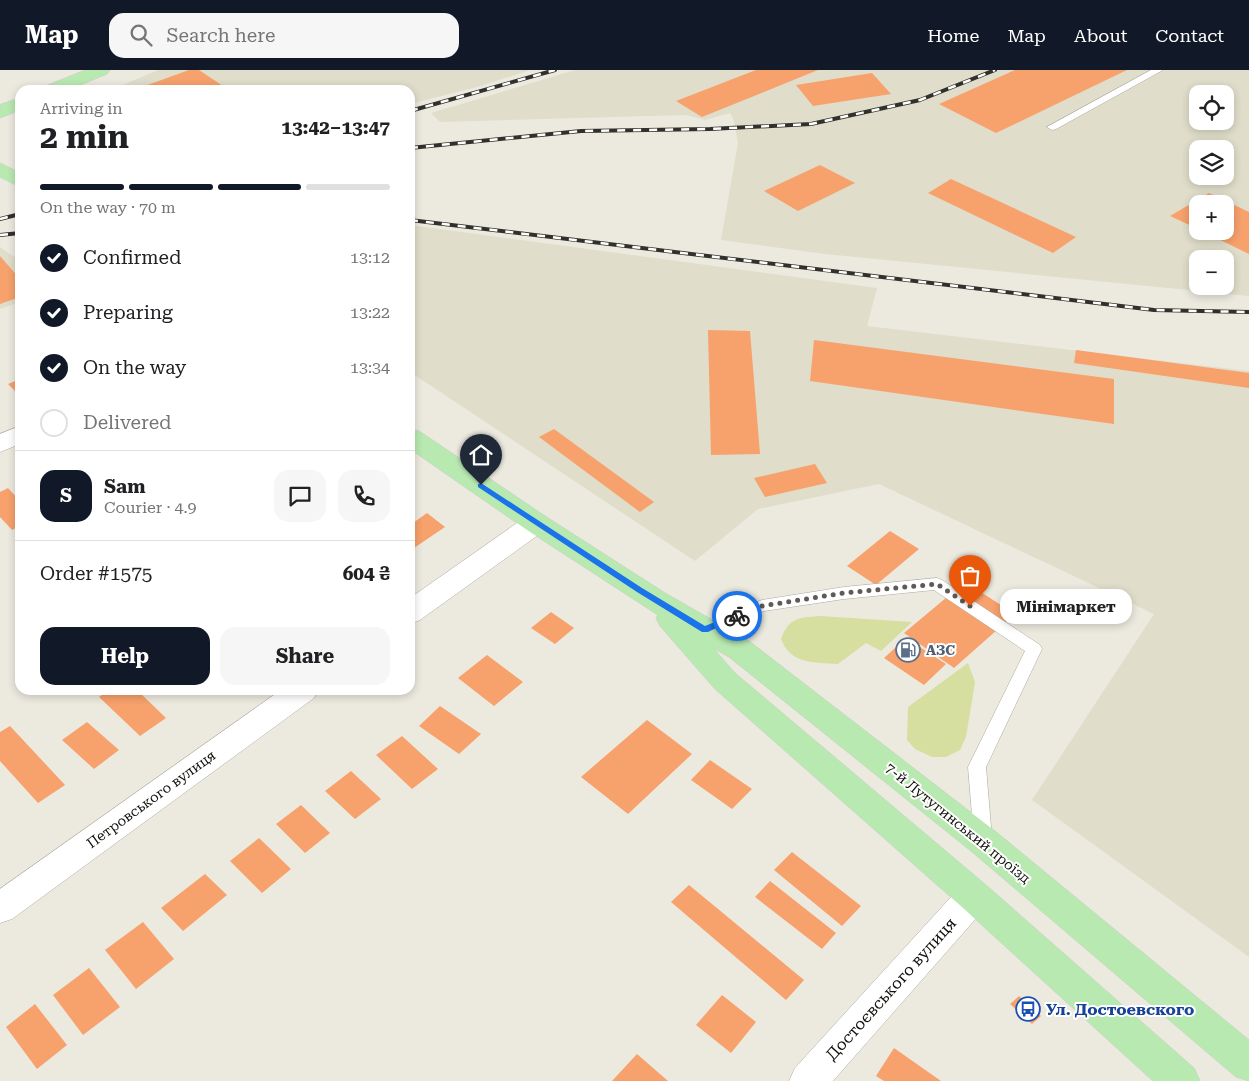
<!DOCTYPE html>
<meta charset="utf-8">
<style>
:root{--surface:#fff;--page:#f6f6f6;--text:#202124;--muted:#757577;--line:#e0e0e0;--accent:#111827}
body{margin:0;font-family:"Roboto Serif",serif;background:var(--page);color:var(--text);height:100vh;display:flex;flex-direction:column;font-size:19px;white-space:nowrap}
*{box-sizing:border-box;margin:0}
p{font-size:16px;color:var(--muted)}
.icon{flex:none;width:28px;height:28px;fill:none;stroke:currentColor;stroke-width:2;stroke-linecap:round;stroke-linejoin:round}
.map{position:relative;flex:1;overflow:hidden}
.drawer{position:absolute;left:15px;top:15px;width:400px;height:610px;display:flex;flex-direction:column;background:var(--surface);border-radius:15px;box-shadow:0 2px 8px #0003}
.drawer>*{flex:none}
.fabs{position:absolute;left:1189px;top:15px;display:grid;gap:10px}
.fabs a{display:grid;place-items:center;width:45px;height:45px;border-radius:10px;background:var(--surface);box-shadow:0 2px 8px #0003;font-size:25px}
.pin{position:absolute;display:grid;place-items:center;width:42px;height:42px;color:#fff;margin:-51px -21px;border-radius:50% 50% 50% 0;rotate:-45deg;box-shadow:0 0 5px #0007}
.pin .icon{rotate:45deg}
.courier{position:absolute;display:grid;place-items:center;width:50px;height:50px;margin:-25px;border:4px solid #1a73e8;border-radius:50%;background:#fff;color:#222;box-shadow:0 1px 6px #0007}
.bubble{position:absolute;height:35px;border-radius:15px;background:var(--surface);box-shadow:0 2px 8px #0003;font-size:16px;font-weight:700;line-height:35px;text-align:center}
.overview em{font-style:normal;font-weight:700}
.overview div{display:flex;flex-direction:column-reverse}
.overview{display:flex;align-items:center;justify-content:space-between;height:85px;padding:0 25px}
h1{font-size:32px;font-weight:700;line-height:38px}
.bar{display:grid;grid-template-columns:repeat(4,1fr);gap:8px 5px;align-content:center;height:60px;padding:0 25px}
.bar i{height:6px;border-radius:4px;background:var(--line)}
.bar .current{background:var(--accent)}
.bar p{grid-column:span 4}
.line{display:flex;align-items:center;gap:12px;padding:0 25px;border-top:1px solid var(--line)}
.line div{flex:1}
.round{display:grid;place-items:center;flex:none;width:52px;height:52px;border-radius:15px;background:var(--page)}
ol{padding:0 25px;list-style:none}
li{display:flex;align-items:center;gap:15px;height:55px}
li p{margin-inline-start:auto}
li .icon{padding:5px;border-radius:50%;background:var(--accent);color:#fff;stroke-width:4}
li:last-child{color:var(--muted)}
li i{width:28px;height:28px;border:2px solid var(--line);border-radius:50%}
.cta{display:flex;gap:10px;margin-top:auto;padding:10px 25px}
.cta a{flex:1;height:58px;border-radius:15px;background:var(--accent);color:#fff;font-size:20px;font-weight:700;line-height:58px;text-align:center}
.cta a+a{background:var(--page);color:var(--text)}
header{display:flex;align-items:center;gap:30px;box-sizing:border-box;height:70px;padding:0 25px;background:var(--accent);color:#fff}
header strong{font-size:24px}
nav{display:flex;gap:28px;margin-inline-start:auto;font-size:18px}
.search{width:350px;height:45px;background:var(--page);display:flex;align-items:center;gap:12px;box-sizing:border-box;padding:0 18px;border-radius:15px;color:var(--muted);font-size:19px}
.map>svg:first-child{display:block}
</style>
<header>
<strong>Map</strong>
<div class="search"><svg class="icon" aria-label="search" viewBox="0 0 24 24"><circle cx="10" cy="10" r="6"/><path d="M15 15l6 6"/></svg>Search here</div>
<nav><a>Home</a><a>Map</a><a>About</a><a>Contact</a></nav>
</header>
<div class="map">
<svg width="1249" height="1011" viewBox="0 0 1249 1011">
<rect width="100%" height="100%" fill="#eceadf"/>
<!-- built -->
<path fill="#e0ddca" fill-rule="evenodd" d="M 158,0 L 530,0 L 481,16 L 410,34 L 410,20 L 111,20 Z
M 575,0 L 1249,0 L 1249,226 L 825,184 L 721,170 L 738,73 L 734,51 L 730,43 L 705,50 L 686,45 L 440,52 L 431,43 ZM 1198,24 L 1225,24 L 1225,51 L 1198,51 ZM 1198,79 L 1225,79 L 1225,106 L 1198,106 ZM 1198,134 L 1225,134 L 1225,161 L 1198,161 ZM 1198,189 L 1225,189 L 1225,216 L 1198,216 Z
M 410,155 L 877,218 L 867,256 L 1249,301 L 1249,887 L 1032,730 L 1154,544 L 879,414 L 758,439 L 695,491 L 410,302 Z
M 0,177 L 20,191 L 20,232 L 0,239 Z"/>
<!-- green -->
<path fill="#d6dea0" d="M 820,546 L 912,552 L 881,581 L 866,573 L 838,594 C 814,592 791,595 781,569 C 789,547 799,548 820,546 Z
M 968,593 L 975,612 L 966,667 L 960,680 L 946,687 L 932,687 L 915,679 L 907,670 L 908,637 Z"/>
<!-- building -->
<path fill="#f7a16c" d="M 189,0 L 199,0 L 229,20 L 147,20 L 142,17 Z
M 756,0 L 818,0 L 702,47 L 676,31 Z
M 1015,0 L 1127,0 L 996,63 L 939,34 Z
M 872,3 L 891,24 L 813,36 L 796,15 Z
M 820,95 L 855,113 L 798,141 L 764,121 Z
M 951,109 L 1076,167 L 1053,183 L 928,123 Z
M 1209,123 L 1249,142 L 1249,184 L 1202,161 L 1225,161 L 1225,134 L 1198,134 L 1198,159 L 1170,146 Z
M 0,186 L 20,209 L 20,227 L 0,234 Z
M 708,260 L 750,261 L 760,384 L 711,385 Z
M 814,270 L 1114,309 L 1114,354 L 810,311 Z
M 1076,280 L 1249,303 L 1249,318 L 1074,293 Z
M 20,309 L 20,326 L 8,314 Z
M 554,359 L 654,432 L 640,442 L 539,367 Z
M 815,394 L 827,413 L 765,427 L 754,408 Z
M 8,418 L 20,431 L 20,456 L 12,460 L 0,447 L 0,422 Z
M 427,443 L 445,457 L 414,478 L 410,475 L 410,455 Z
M 890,461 L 919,479 L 876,515 L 847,496 Z
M 965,512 L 1015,544 L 954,598 L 904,563 Z
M 551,542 L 574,558 L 555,574 L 531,558 Z
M 906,568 L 946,594 L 924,615 L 884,588 Z
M 487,585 L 523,612 L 494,636 L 458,608 Z
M 109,620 L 137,620 L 166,648 L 140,666 L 99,627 Z
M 440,636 L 481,664 L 459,684 L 419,656 Z
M 647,650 L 692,684 L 628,744 L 581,707 Z
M 87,652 L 119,680 L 94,699 L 62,670 Z
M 10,656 L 65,715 L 38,733 L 0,691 L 0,662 Z
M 402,666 L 438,699 L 412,719 L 376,685 Z
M 710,690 L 752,719 L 732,739 L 691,710 Z
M 351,701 L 381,729 L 355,749 L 325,721 Z
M 301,735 L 330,763 L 305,783 L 276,754 Z
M 259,768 L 291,799 L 262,823 L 230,791 Z
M 792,782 L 861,836 L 842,856 L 774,800 Z
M 205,804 L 227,825 L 183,861 L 161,838 Z
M 770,811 L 836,863 L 822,879 L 755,827 Z
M 689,815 L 804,910 L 786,930 L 671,832 Z
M 143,852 L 174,889 L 136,919 L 105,880 Z
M 89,898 L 120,937 L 83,965 L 53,925 Z
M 722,925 L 756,952 L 731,983 L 696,955 Z
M 1019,926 L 1041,946 L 1032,954 L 1010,934 Z
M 35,934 L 67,975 L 37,999 L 6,957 Z
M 894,978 L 941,1011 L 884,1011 L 876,1006 Z
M 637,984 L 668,1011 L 612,1011 Z"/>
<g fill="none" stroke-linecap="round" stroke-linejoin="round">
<!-- service casing -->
<g stroke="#acaaa0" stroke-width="1">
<path id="service" d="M 1151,0 L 1163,0 L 1056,59 L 1052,60 L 1047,57 Z
M 937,508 L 942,510 L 1040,575 L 1042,579 L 986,697 L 992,769 L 989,774 L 983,777 L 977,774 L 974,769 L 968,697 L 1025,581 L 934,520 L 844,529 L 764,541 L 705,566 L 699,564 L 697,560 L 699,556 L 762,530 L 844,517 Z"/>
</g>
<!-- minor casing -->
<g stroke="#acaaa0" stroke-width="1">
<path id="minor" d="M 20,356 L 20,374 L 0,382 L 0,364 Z
M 536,444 L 545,446 L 549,453 L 545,460 L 420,550 L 410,554 L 410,528 L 527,446 Z
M 281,620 L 318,620 L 314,628 L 12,849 L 0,853 L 0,819 Z
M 974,811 L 986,815 L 991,826 L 986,837 L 833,1011 L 789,1011 L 795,998 L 962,815 Z"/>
</g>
<!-- primary casing -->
<g stroke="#cbcaca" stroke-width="1">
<path id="primary" d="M 86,0 L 110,0 L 107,4 L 68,20 L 43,20 L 46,16 Z
M 20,28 L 20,40 L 0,48 L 0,35 Z
M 0,93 L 20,103 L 20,117 L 0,107 Z
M 410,359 L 419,361 L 545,446 L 665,523 L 749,571 L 995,761 L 1249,970 L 1249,1011 L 1236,1007 L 971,781 L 729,587 L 713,578 L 735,603 L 986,815 L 1194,998 L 1200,1011 L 1153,1011 L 962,837 L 715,619 L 660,556 L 656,548 L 658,545 L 527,460 L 410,379 Z"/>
</g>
<!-- service -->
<use href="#service" fill="#fff" fill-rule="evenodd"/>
<!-- minor -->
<use href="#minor" fill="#fff" fill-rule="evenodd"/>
<!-- primary -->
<use href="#primary" fill="#b8e9b1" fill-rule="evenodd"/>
<!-- rail casing -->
<g stroke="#31302b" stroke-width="4">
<path id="rail" d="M 410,41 L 555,0
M 410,78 L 581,61 L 710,59 L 811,54 L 920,30 L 995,0
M 0,149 L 20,144
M 410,150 L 1154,240 L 1249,242
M 0,165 L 20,163"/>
</g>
<!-- rail -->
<use href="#rail" stroke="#fff" stroke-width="2.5" stroke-dasharray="8" stroke-linecap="butt"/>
</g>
<!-- route -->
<path fill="#1a73e8" d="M 481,413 L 642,518 L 705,556 L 737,543 L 741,546 L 708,562 L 702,562 L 637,522 L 478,417 L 478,414 Z"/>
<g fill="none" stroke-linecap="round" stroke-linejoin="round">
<!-- done -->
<path stroke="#5e5c56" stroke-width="5" stroke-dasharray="0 9" d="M 737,546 L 762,536 L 844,523 L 937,514 L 970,536"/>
</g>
<!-- icons -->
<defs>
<g id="fuel-ring" transform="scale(1.25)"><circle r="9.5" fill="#fff" stroke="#5c6f8a" stroke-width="1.5"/><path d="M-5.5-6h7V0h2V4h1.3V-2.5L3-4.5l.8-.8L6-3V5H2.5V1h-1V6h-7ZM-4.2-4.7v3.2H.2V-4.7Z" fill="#5c6f8a"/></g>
<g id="bus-ring" transform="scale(1.25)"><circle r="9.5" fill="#fff" stroke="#1a4fb4" stroke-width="1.5"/><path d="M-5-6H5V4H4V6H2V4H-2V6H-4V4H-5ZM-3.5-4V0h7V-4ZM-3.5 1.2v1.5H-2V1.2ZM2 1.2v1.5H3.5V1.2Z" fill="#1a4fb4"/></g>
</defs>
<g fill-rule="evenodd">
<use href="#fuel-ring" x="908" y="580"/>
<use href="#bus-ring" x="1028" y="939"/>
</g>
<g text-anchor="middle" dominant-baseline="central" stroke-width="4" stroke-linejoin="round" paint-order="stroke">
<!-- service labels -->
<g font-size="14" font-weight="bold" fill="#4e5e75" stroke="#fff" text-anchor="start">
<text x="926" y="580">АЗС</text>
</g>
<!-- street labels -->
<g font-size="14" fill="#11100c" stroke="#fff">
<text transform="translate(151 729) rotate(-36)">Петровського вулиця</text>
<text transform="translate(958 753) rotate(39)">7-й Лутугинський проїзд</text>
</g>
<!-- near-street labels -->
<g font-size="16" fill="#11100c" stroke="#fff">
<text transform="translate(891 919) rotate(-48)">Достоєвського вулиця</text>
</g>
<!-- near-transit labels -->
<g font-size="16" font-weight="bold" fill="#164399" stroke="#fff" text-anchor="start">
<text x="1046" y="939">Ул. Достоевского</text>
</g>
</g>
</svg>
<div class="fabs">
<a><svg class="icon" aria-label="locate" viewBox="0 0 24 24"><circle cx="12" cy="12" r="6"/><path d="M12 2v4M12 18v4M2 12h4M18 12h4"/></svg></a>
<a><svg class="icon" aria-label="layers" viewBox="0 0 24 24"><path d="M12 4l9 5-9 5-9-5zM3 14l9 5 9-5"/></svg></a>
<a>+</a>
<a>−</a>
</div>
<div class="pin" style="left:970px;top:536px;background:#ea580c"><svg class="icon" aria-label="bag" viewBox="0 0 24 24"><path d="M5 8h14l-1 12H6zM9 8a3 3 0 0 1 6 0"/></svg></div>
<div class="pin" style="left:481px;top:415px;background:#1f2937"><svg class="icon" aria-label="home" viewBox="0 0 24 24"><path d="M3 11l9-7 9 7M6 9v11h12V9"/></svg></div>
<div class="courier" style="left:737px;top:546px"><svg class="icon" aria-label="bike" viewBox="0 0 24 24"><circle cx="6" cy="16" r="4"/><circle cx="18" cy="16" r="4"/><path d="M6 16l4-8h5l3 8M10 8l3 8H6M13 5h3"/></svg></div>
<div class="bubble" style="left:1000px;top:519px;width:132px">Мінімаркет</div>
<section class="drawer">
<div class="overview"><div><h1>2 min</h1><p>Arriving in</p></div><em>13:42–13:47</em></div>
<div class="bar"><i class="current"></i><i class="current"></i><i class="current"></i><i></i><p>On the way · 70 m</p></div>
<ol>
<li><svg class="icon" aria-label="check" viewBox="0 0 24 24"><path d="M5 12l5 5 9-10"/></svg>Confirmed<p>13:12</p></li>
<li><svg class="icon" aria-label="check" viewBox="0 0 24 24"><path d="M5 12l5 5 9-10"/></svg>Preparing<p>13:22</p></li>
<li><svg class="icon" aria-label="check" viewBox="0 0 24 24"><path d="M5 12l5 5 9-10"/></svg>On the way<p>13:34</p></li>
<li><i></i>Delivered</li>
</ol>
<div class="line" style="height:90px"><b class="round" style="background:var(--accent);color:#fff">S</b><div><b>Sam</b><p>Courier · 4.9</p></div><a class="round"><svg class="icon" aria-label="chat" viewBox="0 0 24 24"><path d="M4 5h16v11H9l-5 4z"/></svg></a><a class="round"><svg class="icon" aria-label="phone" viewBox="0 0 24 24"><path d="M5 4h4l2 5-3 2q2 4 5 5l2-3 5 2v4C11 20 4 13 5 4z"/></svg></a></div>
<div class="line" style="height:65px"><div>Order #1575</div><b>604 ₴</b></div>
<div class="cta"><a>Help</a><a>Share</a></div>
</section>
</div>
